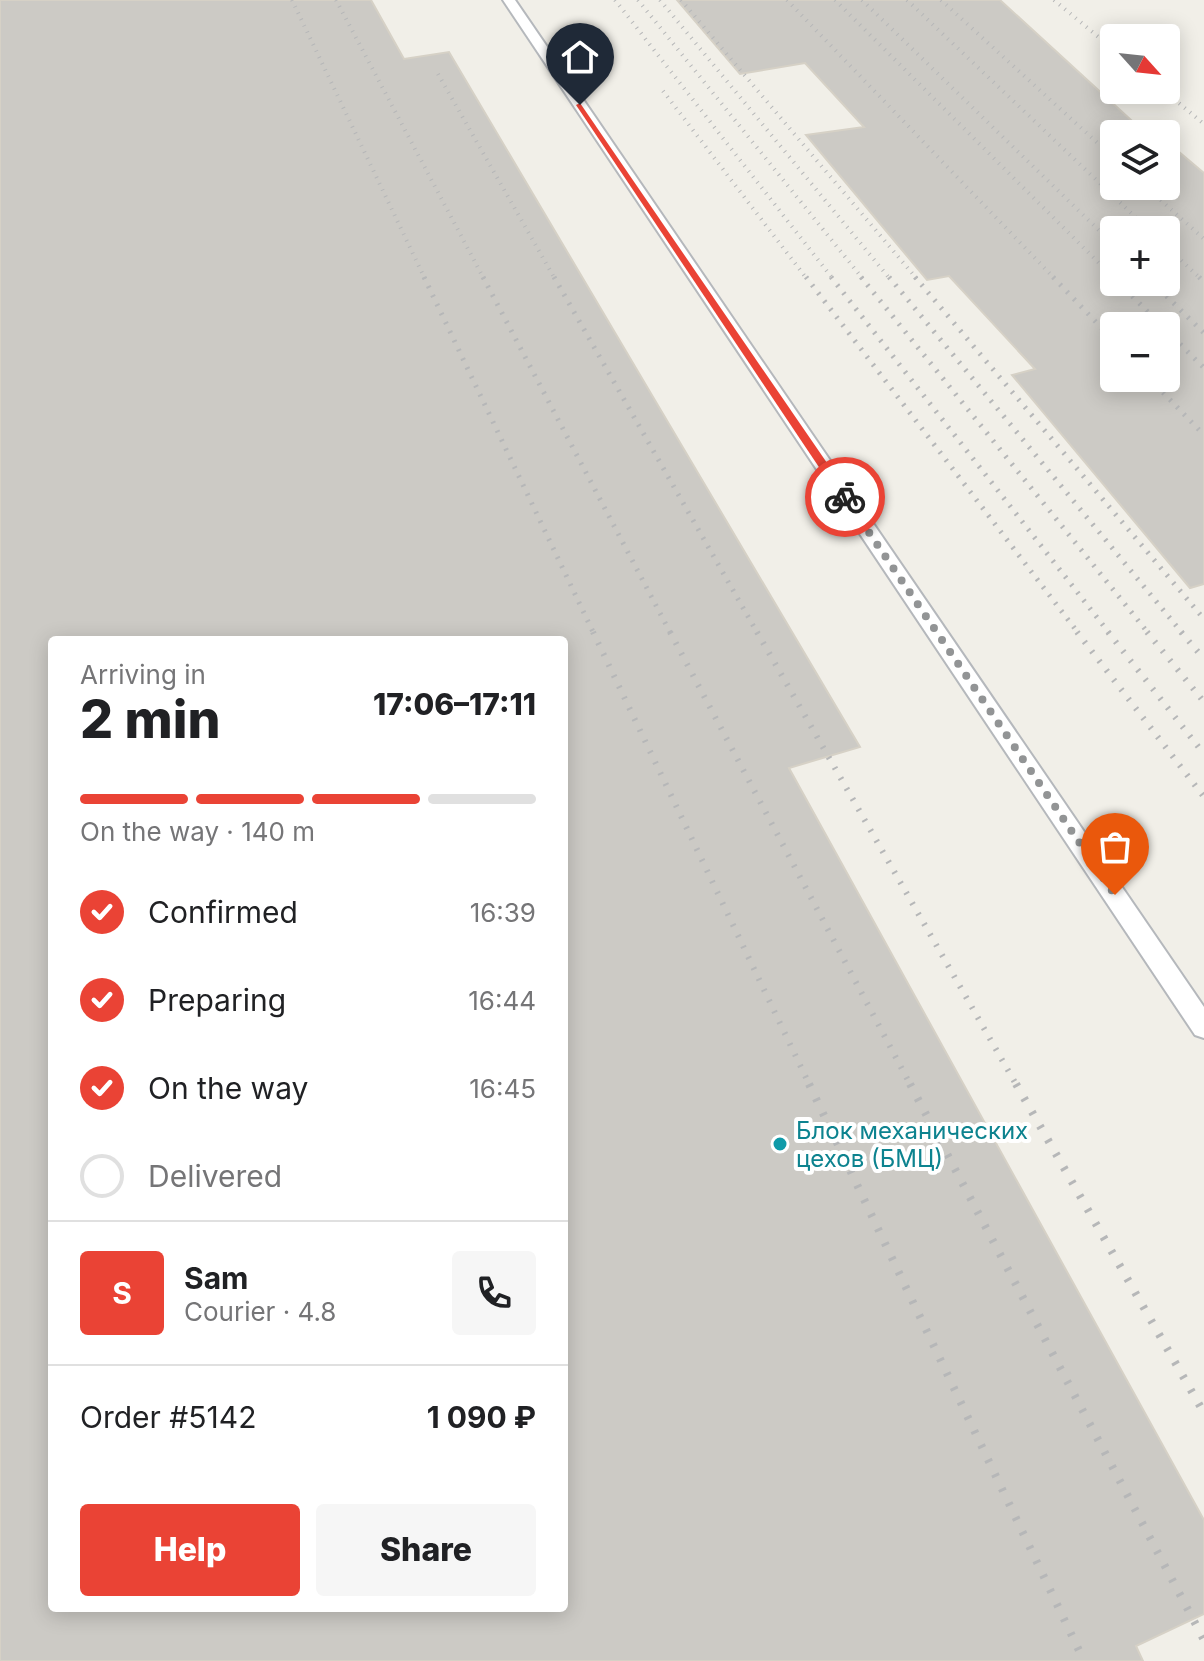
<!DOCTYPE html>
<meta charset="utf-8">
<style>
:root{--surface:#fff;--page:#f6f6f6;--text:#202124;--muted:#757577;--line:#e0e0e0;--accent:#ea4335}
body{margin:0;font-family:Inter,sans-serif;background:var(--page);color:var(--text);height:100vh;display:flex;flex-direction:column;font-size:30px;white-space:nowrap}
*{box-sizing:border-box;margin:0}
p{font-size:26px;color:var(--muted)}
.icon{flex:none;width:44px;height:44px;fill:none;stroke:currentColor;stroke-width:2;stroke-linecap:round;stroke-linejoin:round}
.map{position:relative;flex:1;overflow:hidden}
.details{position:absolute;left:48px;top:636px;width:520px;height:976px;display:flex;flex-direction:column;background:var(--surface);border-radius:8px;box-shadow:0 4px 20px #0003}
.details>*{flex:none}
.needle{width:52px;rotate:117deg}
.buttons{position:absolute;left:1100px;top:24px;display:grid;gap:16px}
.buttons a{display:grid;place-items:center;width:80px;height:80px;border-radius:8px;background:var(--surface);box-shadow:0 4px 20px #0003;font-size:40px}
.pin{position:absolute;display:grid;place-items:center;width:68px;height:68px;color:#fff;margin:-82px -34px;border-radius:50% 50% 50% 0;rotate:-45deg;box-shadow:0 0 8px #0007}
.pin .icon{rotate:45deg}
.courier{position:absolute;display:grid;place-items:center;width:80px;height:80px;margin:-40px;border:6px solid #ea4335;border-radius:50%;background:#fff;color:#222;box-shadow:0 2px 10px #0007}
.overview em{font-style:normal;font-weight:800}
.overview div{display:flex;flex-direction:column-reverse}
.overview{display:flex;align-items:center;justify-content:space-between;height:136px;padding:0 32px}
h1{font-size:52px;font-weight:800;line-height:60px}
.bar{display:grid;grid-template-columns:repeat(4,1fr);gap:12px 8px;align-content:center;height:96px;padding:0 32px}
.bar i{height:10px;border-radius:6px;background:var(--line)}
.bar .current{background:var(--accent)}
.bar p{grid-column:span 4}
.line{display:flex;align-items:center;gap:20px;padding:0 32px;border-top:2px solid var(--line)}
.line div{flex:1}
.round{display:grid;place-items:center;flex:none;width:84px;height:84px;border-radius:8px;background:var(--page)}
ol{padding:0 32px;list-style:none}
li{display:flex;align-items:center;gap:24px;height:88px}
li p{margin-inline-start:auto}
li .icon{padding:8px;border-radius:50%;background:var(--accent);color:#fff;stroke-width:4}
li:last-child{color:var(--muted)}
li i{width:44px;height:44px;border:4px solid var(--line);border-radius:50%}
.primary-button{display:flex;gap:16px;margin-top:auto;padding:16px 32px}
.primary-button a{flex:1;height:92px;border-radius:8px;background:var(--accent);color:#fff;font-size:32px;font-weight:800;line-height:92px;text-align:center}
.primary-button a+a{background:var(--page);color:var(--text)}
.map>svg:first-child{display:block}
</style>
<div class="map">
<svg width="1204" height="1661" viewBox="0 0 1204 1661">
<rect width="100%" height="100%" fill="#f1efe8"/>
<!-- building -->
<path fill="#cccac5" stroke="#d6d1c6" stroke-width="2" fill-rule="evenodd" d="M 0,0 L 371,0 L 404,59 L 449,52 L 860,747 L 789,768 L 1204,1520 L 1204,1614 L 1136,1646 L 1143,1661 L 0,1661 ZM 52,640 L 564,640 L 564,1608 L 52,1608 Z
M 677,0 L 1000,0 L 1143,131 L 1153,129 L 1158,134 L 1114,134 L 1114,186 L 1166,186 L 1166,141 L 1204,173 L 1204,584 L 1190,588 L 1012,375 L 1035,369 L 949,276 L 927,280 L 806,135 L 864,127 L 805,63 L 740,74 ZM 1114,230 L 1166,230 L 1166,282 L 1114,282 ZM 1114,326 L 1166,326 L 1166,378 L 1114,378 Z"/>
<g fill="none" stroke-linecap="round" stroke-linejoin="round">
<!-- service casing -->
<g stroke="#b5b8bc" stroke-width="4">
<path id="service" d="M 503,0 L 515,0 L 1204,1007 L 1204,1038 L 1195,1035 Z"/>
</g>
<!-- service -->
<use href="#service" fill="#fff" fill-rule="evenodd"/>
<!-- rail-far3 -->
<path stroke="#b6b7b8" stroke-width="4" stroke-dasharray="1 6" stroke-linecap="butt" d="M 292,0 L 425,279
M 336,0 L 484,279
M 615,0 L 833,279
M 638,0 L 863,279
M 660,0 L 890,279
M 681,0 L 917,279
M 787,0 L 1055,279
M 835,0 L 1114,278
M 862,0 L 1114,245
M 907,0 L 1149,230
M 941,0 L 1114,158
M 1054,0 L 1114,50
M 438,74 L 555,279
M 1163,90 L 1204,124
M 663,91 L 807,279
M 1145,186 L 1204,239
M 1166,246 L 1201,279"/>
<!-- rail-far2 -->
<path stroke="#b6b7b8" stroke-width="5" stroke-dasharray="2 8" stroke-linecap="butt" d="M 424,277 L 594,634
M 483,277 L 671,634
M 554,277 L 758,634
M 806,277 L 1079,634
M 831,277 L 1110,634
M 861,277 L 1149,634
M 889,277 L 1183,634
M 915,277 L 1204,619
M 1053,277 L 1114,341
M 1199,277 L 1204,282
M 1118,282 L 1162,326
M 1152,282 L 1204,333
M 1166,330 L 1204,368
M 1149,378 L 1204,435"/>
<!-- rail-far1 -->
<path stroke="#b6b7b8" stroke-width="6" stroke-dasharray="2 10" stroke-linecap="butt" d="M 593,632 L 810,1086
M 670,632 L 911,1086
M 757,632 L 1017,1086
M 1077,632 L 1204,797
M 1108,632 L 1204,754
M 1147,632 L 1204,702
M 1181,632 L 1204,659"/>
<!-- rail -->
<path stroke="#b6b7b8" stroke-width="8" stroke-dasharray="3 13" stroke-linecap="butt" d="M 809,1084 L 1084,1661
M 910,1084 L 1204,1640
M 1016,1084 L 1204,1413"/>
</g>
<!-- route -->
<path fill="#ea4335" d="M 580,103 L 849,495 L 849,500 L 841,500 L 576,105 Z"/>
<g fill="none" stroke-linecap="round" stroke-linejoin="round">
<!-- done -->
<path stroke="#929495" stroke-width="8" stroke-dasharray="0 14.4" d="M 845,497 L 1115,895"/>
</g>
<!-- markers -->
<circle fill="#0f9aa8" stroke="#fff" stroke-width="3" cx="780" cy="1144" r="8"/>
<g text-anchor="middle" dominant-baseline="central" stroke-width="8" stroke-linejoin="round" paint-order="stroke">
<!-- culture labels -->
<g font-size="24" fill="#0d838f" stroke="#fff" text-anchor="start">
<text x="796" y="1130">Блок механических<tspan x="796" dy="28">цехов (БМЦ)</tspan></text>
</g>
</g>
</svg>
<div class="buttons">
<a><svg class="needle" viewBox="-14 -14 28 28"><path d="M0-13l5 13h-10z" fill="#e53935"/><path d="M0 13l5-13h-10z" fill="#757577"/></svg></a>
<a><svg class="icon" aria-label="layers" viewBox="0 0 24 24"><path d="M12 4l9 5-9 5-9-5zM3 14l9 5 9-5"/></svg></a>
<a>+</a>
<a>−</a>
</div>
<div class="pin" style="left:1115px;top:895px;background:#ea580c"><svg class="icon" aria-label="bag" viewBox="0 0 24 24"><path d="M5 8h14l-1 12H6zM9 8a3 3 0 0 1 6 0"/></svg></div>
<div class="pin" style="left:580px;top:105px;background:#1f2937"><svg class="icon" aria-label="home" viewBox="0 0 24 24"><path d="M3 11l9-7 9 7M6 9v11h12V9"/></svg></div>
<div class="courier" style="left:845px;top:497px"><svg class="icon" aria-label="bike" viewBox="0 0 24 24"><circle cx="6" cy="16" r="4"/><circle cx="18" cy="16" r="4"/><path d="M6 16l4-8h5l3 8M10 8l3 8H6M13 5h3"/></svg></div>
<section class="details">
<div class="overview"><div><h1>2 min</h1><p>Arriving in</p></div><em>17:06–17:11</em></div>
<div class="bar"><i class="current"></i><i class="current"></i><i class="current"></i><i></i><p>On the way · 140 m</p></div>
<ol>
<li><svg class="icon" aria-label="check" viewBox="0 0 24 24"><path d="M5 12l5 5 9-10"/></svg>Confirmed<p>16:39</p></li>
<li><svg class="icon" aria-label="check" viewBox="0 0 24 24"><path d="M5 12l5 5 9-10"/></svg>Preparing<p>16:44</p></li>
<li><svg class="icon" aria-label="check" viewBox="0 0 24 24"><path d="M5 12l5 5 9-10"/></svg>On the way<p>16:45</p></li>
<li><i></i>Delivered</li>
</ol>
<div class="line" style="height:144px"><b class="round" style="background:var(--accent);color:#fff">S</b><div><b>Sam</b><p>Courier · 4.8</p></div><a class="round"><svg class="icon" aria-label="phone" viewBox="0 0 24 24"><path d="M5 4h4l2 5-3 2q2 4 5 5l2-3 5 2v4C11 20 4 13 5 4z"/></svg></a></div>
<div class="line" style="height:104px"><div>Order #5142</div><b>1 090 ₽</b></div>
<div class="primary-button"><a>Help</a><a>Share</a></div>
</section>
</div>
